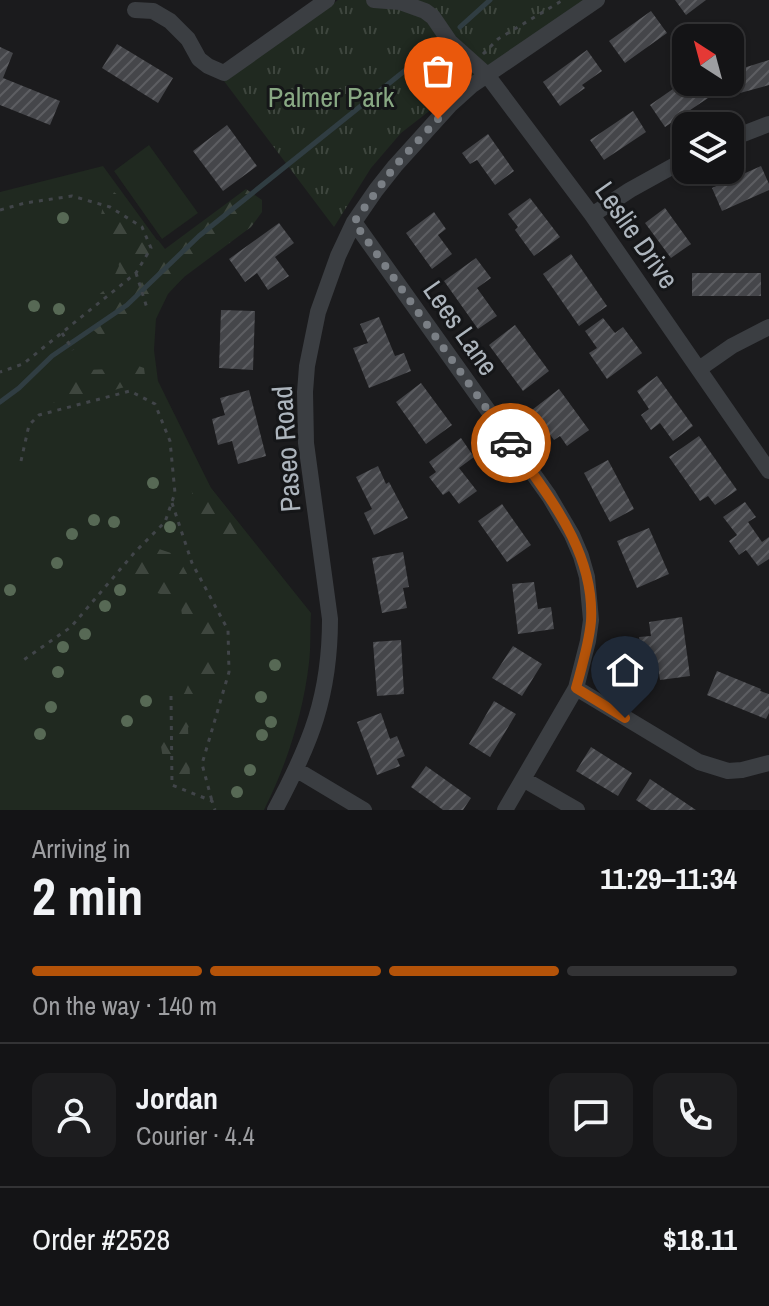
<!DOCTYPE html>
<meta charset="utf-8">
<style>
:root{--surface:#141416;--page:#1d1d1f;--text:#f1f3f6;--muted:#9d9ea1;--line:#333335;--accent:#b45309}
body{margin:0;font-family:"Archivo Narrow",sans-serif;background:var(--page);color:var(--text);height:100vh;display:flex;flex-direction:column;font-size:30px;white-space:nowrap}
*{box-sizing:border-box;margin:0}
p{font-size:26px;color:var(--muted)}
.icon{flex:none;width:44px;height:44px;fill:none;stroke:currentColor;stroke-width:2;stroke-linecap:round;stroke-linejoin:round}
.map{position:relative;height:810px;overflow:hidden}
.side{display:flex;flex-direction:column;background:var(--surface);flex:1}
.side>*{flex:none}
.needle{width:52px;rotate:324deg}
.buttons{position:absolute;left:672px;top:24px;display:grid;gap:16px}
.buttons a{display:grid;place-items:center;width:72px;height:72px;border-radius:16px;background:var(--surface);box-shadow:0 2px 6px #0004,0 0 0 2px var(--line);font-size:40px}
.pin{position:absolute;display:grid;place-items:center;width:68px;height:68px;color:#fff;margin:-82px -34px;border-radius:50% 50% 50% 0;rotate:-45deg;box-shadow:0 0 8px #0007}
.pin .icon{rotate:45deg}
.courier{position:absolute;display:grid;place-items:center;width:80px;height:80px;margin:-40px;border:6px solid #b45309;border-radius:50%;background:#fff;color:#222;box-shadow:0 2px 10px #0007}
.overview em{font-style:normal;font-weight:800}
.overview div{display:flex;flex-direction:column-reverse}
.overview{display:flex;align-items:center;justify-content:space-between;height:136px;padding:0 32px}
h1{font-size:52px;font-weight:800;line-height:60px}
.bar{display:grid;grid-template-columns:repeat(4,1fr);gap:12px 8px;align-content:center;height:96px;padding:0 32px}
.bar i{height:10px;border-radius:6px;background:var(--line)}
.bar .current{background:var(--accent)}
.bar p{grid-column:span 4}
.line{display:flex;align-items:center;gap:20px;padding:0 32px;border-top:2px solid var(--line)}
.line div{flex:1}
.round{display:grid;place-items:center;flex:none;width:84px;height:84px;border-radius:16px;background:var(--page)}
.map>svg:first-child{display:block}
</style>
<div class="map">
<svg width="769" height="810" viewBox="0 0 769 810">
<defs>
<pattern id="forest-firs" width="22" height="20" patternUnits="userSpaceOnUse" patternTransform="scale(2)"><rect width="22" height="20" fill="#202920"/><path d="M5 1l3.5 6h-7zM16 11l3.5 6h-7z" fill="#3e463e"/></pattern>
<pattern id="park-tufts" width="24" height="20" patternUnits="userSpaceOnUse" patternTransform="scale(2)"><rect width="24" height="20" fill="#202920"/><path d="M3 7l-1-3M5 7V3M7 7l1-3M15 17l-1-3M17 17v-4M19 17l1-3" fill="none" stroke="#3e463e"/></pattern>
<pattern id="building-hatch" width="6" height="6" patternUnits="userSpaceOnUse" patternTransform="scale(2)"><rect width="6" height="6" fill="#45464a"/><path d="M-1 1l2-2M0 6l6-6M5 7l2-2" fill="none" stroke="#5d5e62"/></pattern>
</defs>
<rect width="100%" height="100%" fill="#1b1b1d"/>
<!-- grass -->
<path fill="#202920" d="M 149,145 L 198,213 L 162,239 L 114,171 Z
M 103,166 L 184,277 L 168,294 L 156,319 L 154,350 L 158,381 L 211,488 L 311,613 C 310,630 311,647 309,663 C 303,714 287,764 264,810 L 0,810 L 0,192 Z"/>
<!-- forest -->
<path fill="url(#forest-firs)" d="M 107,188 C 126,196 138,223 137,243 L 158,240 L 165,249 L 246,189 L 262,200 L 262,212 L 251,227 L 184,277 L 143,315 L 100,336 L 87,324 L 85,307 L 110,285 L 119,266 L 112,242 L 101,215 Z
M 130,363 L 144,368 L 146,383 L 121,388 L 82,400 L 50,403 L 47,392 L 70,380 L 85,370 L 111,369 Z
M 190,479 L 210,487 L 240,525 L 235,541 L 214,537 L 193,499 Z
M 159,549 L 177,555 L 218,632 L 204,638 L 182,615 L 180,600 C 161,593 134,590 124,570 L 126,565 L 145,558 Z
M 214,659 L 222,665 L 218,684 L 202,703 L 188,728 L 190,777 L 166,777 L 159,734 L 185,692 L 196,667 Z"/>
<!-- park -->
<path fill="url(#park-tufts)" d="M 338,0 L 593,0 L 437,105 L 401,133 L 371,168 L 334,227 L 224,81 Z"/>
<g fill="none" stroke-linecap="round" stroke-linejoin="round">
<!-- stream -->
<path stroke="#303d42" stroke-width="5" d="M 460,27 L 490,0
M 0,402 L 19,388 L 52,356 L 127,305 L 199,236 L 438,44"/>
</g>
<!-- building -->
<path fill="url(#building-hatch)" d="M 675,0 L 706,0 L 686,15 Z
M 651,11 L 667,33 L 625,63 L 609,41 Z
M 117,44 L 173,78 L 158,103 L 102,68 Z
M 0,47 L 13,53 L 3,78 L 60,101 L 50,125 L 0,105 Z
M 587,50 L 602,71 L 582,85 L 585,88 L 560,106 L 543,82 Z
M 769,60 L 769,85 L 740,93 L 734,71 Z
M 702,83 L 711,96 L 665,127 L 650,105 L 680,84 L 686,93 Z
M 633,111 L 646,132 L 604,160 L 590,140 Z
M 227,125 L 257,166 L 223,191 L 193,151 Z
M 488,134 L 514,171 L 495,185 L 477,160 L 470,164 L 462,153 Z
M 761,166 L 769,184 L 769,190 L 722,211 L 712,188 Z
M 530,198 L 560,237 L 534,256 L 515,230 L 518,227 L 508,214 Z
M 665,208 L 691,244 L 671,258 L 645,223 Z
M 434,212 L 446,229 L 438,235 L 452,254 L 432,269 L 406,233 Z
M 279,223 L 294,243 L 275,257 L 289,276 L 268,290 L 257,273 L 245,282 L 229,259 Z
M 571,254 L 607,306 L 579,326 L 543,274 Z
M 476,258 L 491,278 L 477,288 L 497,316 L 478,329 L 444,281 Z
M 692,273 L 761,273 L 761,296 L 692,296 Z
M 221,310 L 255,311 L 253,370 L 219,368 Z
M 379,317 L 395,356 L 404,353 L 411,371 L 369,388 L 353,348 L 368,343 L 360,324 Z
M 603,318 L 615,333 L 623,327 L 642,353 L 607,379 L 589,353 L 597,348 L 585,331 Z
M 515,325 L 549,371 L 523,391 L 489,345 Z
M 657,376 L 693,426 L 673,441 L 660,423 L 651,430 L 641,415 L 649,409 L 637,391 Z
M 421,383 L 452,425 L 426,444 L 396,402 Z
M 559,389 L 589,430 L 567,446 L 560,436 L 554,440 L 532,410 Z
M 249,390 L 266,456 L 238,464 L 232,441 L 218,445 L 212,419 L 225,415 L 220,398 Z
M 699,436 L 737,490 L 715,505 L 708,496 L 700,501 L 669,457 Z
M 461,438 L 474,457 L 459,468 L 477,491 L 459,504 L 449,491 L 443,495 L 429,477 L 436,472 L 429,462 Z
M 608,460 L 634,509 L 610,522 L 584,473 Z
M 378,466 L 386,484 L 389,482 L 408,518 L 374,535 L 364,513 L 372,509 L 356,477 Z
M 745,502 L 756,517 L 748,522 L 762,542 L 769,537 L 769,559 L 758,566 L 746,550 L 739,555 L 729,541 L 737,535 L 723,517 Z
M 502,504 L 531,545 L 507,562 L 478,521 Z
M 649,528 L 669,574 L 637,588 L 617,541 Z
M 403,552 L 409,587 L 403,588 L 407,608 L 382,613 L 372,558 Z
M 534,582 L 538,609 L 551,607 L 554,629 L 518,634 L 512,584 Z
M 682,617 L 690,676 L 660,680 L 657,661 L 643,663 L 639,637 L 651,636 L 649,622 Z
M 401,640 L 404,694 L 377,696 L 373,642 Z
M 513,646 L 542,664 L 522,696 L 492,678 Z
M 717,671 L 761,689 L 760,691 L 769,694 L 769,713 L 766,719 L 707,695 Z
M 494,701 L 516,714 L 490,757 L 469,744 Z
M 381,713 L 390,739 L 397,736 L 405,756 L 397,759 L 400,766 L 377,775 L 357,722 Z
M 591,747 L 632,773 L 618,796 L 576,771 Z
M 426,766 L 471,798 L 463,810 L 443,810 L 411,787 Z
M 650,779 L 696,810 L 651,810 L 636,800 Z"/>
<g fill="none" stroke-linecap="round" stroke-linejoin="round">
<!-- path -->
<path stroke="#414549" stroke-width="3" stroke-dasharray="4 6" stroke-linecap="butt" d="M 483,54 L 498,39 L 563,0
M 0,210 L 25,203 L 72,196 L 110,207 L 142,227 L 151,248 L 136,273 L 23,364 L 0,372
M 136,273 L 147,308
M 62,333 L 73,350
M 21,461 L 29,425 L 39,415 L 130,391 L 155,404 L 170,441 L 175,493 L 165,522 L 135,552 L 71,627 L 22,661
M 172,503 L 192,563 L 228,630 L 229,672 L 202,764 L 212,801
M 171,696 L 172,785 L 212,801 L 215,810"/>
<!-- minor -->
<path stroke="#3b3e42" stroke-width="16" d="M 374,0 L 400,2 L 425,11 L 433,17 L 450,42 L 487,75 L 592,215 L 769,471
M 135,10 L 153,11 L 170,21 L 188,39 L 199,59 L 208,66 L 224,73 L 327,0
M 450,42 L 455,75 L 451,104
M 730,139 L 769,124
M 592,215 L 630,190 L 686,159
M 354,222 L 549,496 L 572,535 L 581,556 L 587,577 L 591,620 L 588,641 L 576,688 L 505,810
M 699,369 L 732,346 L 769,327
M 576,688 L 699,762 L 728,771 L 742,770 L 769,763
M 297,770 L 364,810
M 523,779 L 577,810
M 275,810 C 311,743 330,696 330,619 L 306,443 L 305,392 L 307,366 L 318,312 L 338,256 L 354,222 L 376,190 L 395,166 L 451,104 L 471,86 L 597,0"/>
</g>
<!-- trees -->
<g fill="#576955">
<circle cx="63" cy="218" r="6"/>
<circle cx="34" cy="306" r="6"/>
<circle cx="59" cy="309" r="6"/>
<circle cx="153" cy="483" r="6"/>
<circle cx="94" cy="520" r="6"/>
<circle cx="114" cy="522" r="6"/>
<circle cx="170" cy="527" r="6"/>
<circle cx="72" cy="534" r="6"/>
<circle cx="57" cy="563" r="6"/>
<circle cx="10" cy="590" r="6"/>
<circle cx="120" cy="590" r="6"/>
<circle cx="105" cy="606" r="6"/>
<circle cx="85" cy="634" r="6"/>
<circle cx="63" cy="647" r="6"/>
<circle cx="275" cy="665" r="6"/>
<circle cx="58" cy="672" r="6"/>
<circle cx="261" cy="697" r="6"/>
<circle cx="146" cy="701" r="6"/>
<circle cx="51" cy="707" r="6"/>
<circle cx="127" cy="721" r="6"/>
<circle cx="271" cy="722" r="6"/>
<circle cx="40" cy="734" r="6"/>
<circle cx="262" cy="735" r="6"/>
<circle cx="250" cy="770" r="6"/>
<circle cx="237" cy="792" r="6"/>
</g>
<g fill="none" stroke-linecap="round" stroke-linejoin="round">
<!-- done -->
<path stroke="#7a7f85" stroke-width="8" stroke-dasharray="0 14.4" d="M 438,119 L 395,166 L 354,222 L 511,443"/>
<!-- route -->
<path stroke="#b45309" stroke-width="10" d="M 511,443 C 548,496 595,551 591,621 C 589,644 582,666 576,688 L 625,718"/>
</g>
<g text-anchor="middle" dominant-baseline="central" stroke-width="6" stroke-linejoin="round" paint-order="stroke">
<!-- park labels -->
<g font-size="28" fill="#88a883" stroke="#151618">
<text x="331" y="97">Palmer Park</text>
</g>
<!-- street labels -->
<g font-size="28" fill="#adb5bd" stroke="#151618">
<text transform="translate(637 235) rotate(55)">Leslie Drive</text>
<text transform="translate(461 328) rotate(55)">Lees Lane</text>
<text transform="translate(286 449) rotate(-94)">Paseo Road</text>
</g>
</g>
</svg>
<div class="buttons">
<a><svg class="needle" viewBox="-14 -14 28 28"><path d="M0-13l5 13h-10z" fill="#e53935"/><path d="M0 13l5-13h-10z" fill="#9d9ea1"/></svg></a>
<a><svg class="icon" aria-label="layers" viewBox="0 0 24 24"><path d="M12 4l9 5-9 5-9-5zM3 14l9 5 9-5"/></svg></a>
</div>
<div class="pin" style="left:438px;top:119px;background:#ea580c"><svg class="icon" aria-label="bag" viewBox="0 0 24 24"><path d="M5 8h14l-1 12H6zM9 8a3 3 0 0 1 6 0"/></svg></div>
<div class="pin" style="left:625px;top:718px;background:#1f2937"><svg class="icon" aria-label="home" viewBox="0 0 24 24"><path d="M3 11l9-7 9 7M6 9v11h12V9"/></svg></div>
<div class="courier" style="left:511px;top:443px"><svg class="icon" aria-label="car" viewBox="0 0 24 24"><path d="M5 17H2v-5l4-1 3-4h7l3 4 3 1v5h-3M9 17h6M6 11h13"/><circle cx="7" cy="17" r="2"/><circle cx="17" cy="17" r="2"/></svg></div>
</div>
<section class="side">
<div class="overview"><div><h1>2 min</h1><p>Arriving in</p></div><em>11:29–11:34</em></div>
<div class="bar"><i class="current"></i><i class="current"></i><i class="current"></i><i></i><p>On the way · 140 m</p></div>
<div class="line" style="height:144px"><a class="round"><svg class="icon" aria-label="person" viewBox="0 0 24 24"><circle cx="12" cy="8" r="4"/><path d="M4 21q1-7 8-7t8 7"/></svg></a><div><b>Jordan</b><p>Courier · 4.4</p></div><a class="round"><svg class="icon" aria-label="chat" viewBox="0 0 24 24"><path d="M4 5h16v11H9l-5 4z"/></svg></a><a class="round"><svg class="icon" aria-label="phone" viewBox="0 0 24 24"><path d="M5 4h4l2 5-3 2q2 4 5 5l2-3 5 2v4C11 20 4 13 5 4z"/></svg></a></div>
<div class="line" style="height:104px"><div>Order #2528</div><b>$18.11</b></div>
</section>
